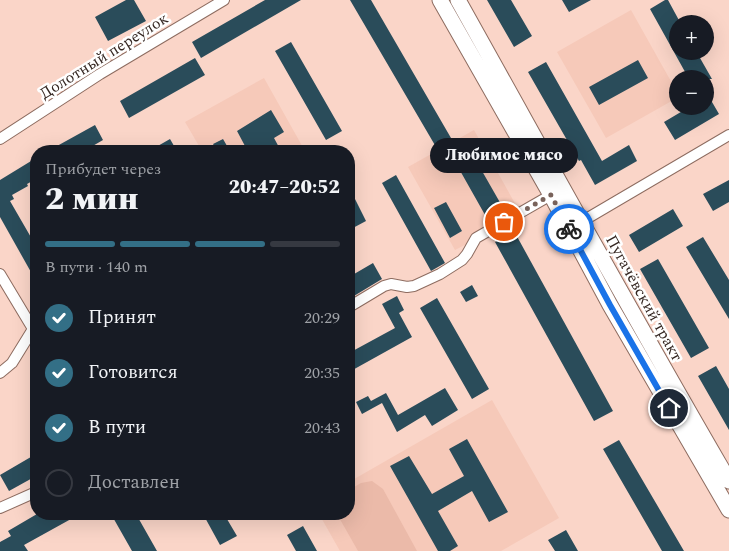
<!DOCTYPE html>
<html lang="ru">
<meta charset="utf-8">
<style>
:root{--surface:#171b24;--page:#20242c;--text:#f1f3f6;--muted:#9ea1a6;--line:#363941;--accent:#336f86}
body{margin:0;font-family:Spectral,serif;background:var(--page);color:var(--text);height:100vh;display:flex;flex-direction:column;font-size:19px;white-space:nowrap}
*{box-sizing:border-box;margin:0}
p{font-size:16px;color:var(--muted)}
.icon{flex:none;width:28px;height:28px;fill:none;stroke:currentColor;stroke-width:2;stroke-linecap:round;stroke-linejoin:round}
.map{position:relative;flex:1;overflow:hidden}
.side{position:absolute;left:30px;top:145px;width:325px;height:375px;display:flex;flex-direction:column;background:var(--surface);border-radius:20px;box-shadow:0 5px 20px #0002}
.side>*{flex:none}
.fabs{position:absolute;left:669px;top:15px;display:grid;gap:10px}
.fabs a{display:grid;place-items:center;width:45px;height:45px;border-radius:50%;background:var(--surface);box-shadow:0 5px 20px #0002;font-size:25px}
.pin{position:absolute;display:grid;place-items:center;width:42px;height:42px;color:#fff;margin:-21px;border:2px solid #fff;border-radius:50%;box-shadow:0 1px 5px #0007}
.courier{position:absolute;display:grid;place-items:center;width:50px;height:50px;margin:-25px;border:4px solid #1a73e8;border-radius:50%;background:#fff;color:#222;box-shadow:0 1px 6px #0007}
.bubble{position:absolute;height:35px;border-radius:18px;background:var(--surface);box-shadow:0 5px 20px #0002;font-size:16px;font-weight:800;line-height:35px;text-align:center}
.head em{font-style:normal;font-weight:800}
.head div{display:flex;flex-direction:column-reverse}
.head{display:flex;align-items:center;justify-content:space-between;height:85px;padding:0 15px}
h1{font-size:32px;font-weight:800;line-height:38px}
.bar{display:grid;grid-template-columns:repeat(4,1fr);gap:8px 5px;align-content:center;height:60px;padding:0 15px}
.bar i{height:6px;border-radius:4px;background:var(--line)}
.bar .selected{background:var(--accent)}
.bar p{grid-column:span 4}
ol{padding:0 15px;list-style:none}
li{display:flex;align-items:center;gap:15px;height:55px}
li p{margin-inline-start:auto}
li .icon{padding:5px;border-radius:50%;background:var(--accent);color:#fff;stroke-width:4}
li:last-child{color:var(--muted)}
li i{width:28px;height:28px;border:2px solid var(--line);border-radius:50%}
.map>svg:first-child{display:block}
</style>
<div class="map">
<svg width="729" height="551" viewBox="0 0 729 551">
<rect width="100%" height="100%" fill="#fad5c8"/>
<!-- built -->
<path fill="#f6c9b9" d="M 631,10 L 677,92 L 677,98 L 606,138 L 557,52 Z
M 264,78 L 305,151 L 202,151 L 185,122 Z
M 474,130 L 522,216 L 455,250 L 408,167 Z
M 492,400 L 559,518 L 501,551 L 340,551 L 319,514 L 349,514 L 349,482 Z"/>
<!-- green -->
<path fill="#ebbaa9" d="M 372,481 L 383,489 L 417,551 L 358,551 L 337,514 L 349,514 L 349,490 L 361,483 Z"/>
<!-- building -->
<path fill="#2a4c5a" d="M 126,0 L 134,0 L 146,21 L 108,41 L 95,17 Z
M 265,0 L 301,0 L 201,58 L 192,42 Z
M 350,0 L 371,0 L 451,138 L 436,147 Z
M 487,0 L 511,0 L 532,36 L 514,47 Z
M 562,0 L 591,0 L 569,12 Z
M 665,0 L 668,0 L 681,24 L 678,24 L 678,51 L 696,51 L 712,79 L 689,79 L 650,9 Z
M 291,42 L 342,131 L 326,140 L 275,51 Z
M 195,58 L 205,75 L 129,118 L 120,101 Z
M 638,60 L 648,78 L 599,105 L 589,87 Z
M 546,62 L 602,161 L 629,145 L 637,161 L 595,185 L 581,160 L 579,161 L 528,72 Z
M 705,90 L 719,114 L 675,140 L 664,122 L 691,106 L 705,106 Z
M 271,110 L 284,132 L 274,138 L 281,151 L 263,151 L 260,147 L 252,151 L 236,151 L 245,146 L 237,131 Z
M 95,125 L 103,140 L 84,151 L 48,151 Z
M 170,139 L 177,151 L 149,151 Z
M 223,139 L 230,151 L 217,151 L 213,144 Z
M 474,157 L 506,213 L 489,222 L 458,167 Z
M 36,158 L 36,179 L 27,184 L 28,186 L 12,195 L 14,199 L 10,201 L 36,246 L 36,281 L 0,217 L 0,180 Z
M 396,175 L 445,263 L 431,271 L 382,183 Z
M 729,180 L 729,202 L 713,211 L 703,194 Z
M 355,199 L 366,221 L 351,229 L 349,225 L 349,202 Z
M 446,202 L 462,231 L 450,238 L 434,208 Z
M 673,209 L 683,226 L 639,252 L 629,235 Z
M 514,231 L 613,411 L 594,421 L 495,242 Z
M 703,237 L 729,280 L 729,319 L 686,247 Z
M 658,259 L 709,348 L 691,358 L 640,269 Z
M 373,263 L 382,279 L 349,299 L 349,277 Z
M 472,285 L 478,296 L 466,302 L 460,292 Z
M 397,296 L 404,310 L 399,313 L 412,337 L 349,372 L 349,353 L 395,328 L 382,304 Z
M 437,298 L 489,389 L 472,399 L 420,308 Z
M 716,366 L 729,389 L 729,430 L 698,376 Z
M 445,388 L 458,410 L 432,426 L 425,415 L 397,432 L 382,403 L 362,414 L 356,402 L 368,396 L 371,401 L 386,393 L 398,415 Z
M 467,439 L 508,512 L 489,522 L 472,491 L 438,511 L 458,546 L 450,551 L 438,551 L 390,466 L 409,456 L 432,494 L 464,476 L 449,449 Z
M 619,440 L 684,551 L 662,551 L 603,449 Z
M 36,454 L 36,476 L 9,491 L 0,475 Z
M 37,514 L 80,514 L 24,545 L 28,551 L 0,551 L 0,542 L 11,536 L 8,531 Z
M 111,514 L 136,514 L 157,551 L 132,551 Z
M 203,514 L 224,514 L 237,536 L 220,545 Z
M 303,526 L 317,551 L 296,551 L 287,535 Z
M 566,530 L 578,551 L 555,551 L 548,540 Z"/>
<g fill="none" stroke-linecap="round" stroke-linejoin="round">
<!-- street casing -->
<g stroke="#8d6c60" stroke-width="12">
<path id="street" d="M 0,139 L 100,74 L 224,0
M 581,222 L 729,135
M 0,274 L 33,329 L 12,363 L 0,373
M 349,307 L 384,286 L 391,284 L 407,287 L 414,286 L 440,274 L 462,260 L 467,254 L 476,238 L 551,195
M 0,508 L 36,492"/>
</g>
<!-- primary casing -->
<g stroke="#8d6c60" stroke-width="17">
<path id="primary" d="M 440,0 L 551,195 L 610,305 L 729,510
M 458,0 C 548,161 636,322 729,481"/>
</g>
<!-- street -->
<use href="#street" stroke="#fff" stroke-width="10"/>
<!-- primary -->
<use href="#primary" stroke="#fff" stroke-width="15"/>
</g>
<g fill="none" stroke-linecap="round" stroke-linejoin="round">
<!-- done -->
<path stroke="#79635b" stroke-width="5" stroke-dasharray="0 9" d="M 504,222 L 551,195 L 569,229"/>
<!-- route -->
<path stroke="#1a73e8" stroke-width="6" d="M 569,229 L 610,305 L 669,408"/>
</g>
<g text-anchor="middle" dominant-baseline="central" stroke-width="5" stroke-linejoin="round" paint-order="stroke">
<!-- street labels -->
<g font-size="16" fill="#342621" stroke="#fff">
<text transform="translate(104 56) rotate(-32)">Долотный переулок</text>
<text transform="translate(644 298) rotate(61)">Пугачёвский тракт</text>
</g>
</g>
</svg>
<div class="fabs">
<a>+</a>
<a>−</a>
</div>
<div class="pin" style="left:504px;top:222px;background:#ea580c"><svg class="icon" aria-label="bag" viewBox="0 0 24 24"><path d="M5 8h14l-1 12H6zM9 8a3 3 0 0 1 6 0"/></svg></div>
<div class="pin" style="left:669px;top:408px;background:#1f2937"><svg class="icon" aria-label="home" viewBox="0 0 24 24"><path d="M3 11l9-7 9 7M6 9v11h12V9"/></svg></div>
<div class="courier" style="left:569px;top:229px"><svg class="icon" aria-label="bike" viewBox="0 0 24 24"><circle cx="6" cy="16" r="4"/><circle cx="18" cy="16" r="4"/><path d="M6 16l4-8h5l3 8M10 8l3 8H6M13 5h3"/></svg></div>
<div class="bubble" style="left:430px;top:138px;width:148px">Любимое мясо</div>
<section class="side">
<div class="head"><div><h1>2 мин</h1><p>Прибудет через</p></div><em>20:47–20:52</em></div>
<div class="bar"><i class="selected"></i><i class="selected"></i><i class="selected"></i><i></i><p>В пути · 140 m</p></div>
<ol>
<li><svg class="icon" aria-label="check" viewBox="0 0 24 24"><path d="M5 12l5 5 9-10"/></svg>Принят<p>20:29</p></li>
<li><svg class="icon" aria-label="check" viewBox="0 0 24 24"><path d="M5 12l5 5 9-10"/></svg>Готовится<p>20:35</p></li>
<li><svg class="icon" aria-label="check" viewBox="0 0 24 24"><path d="M5 12l5 5 9-10"/></svg>В пути<p>20:43</p></li>
<li><i></i>Доставлен</li>
</ol>
</section>
</div>
